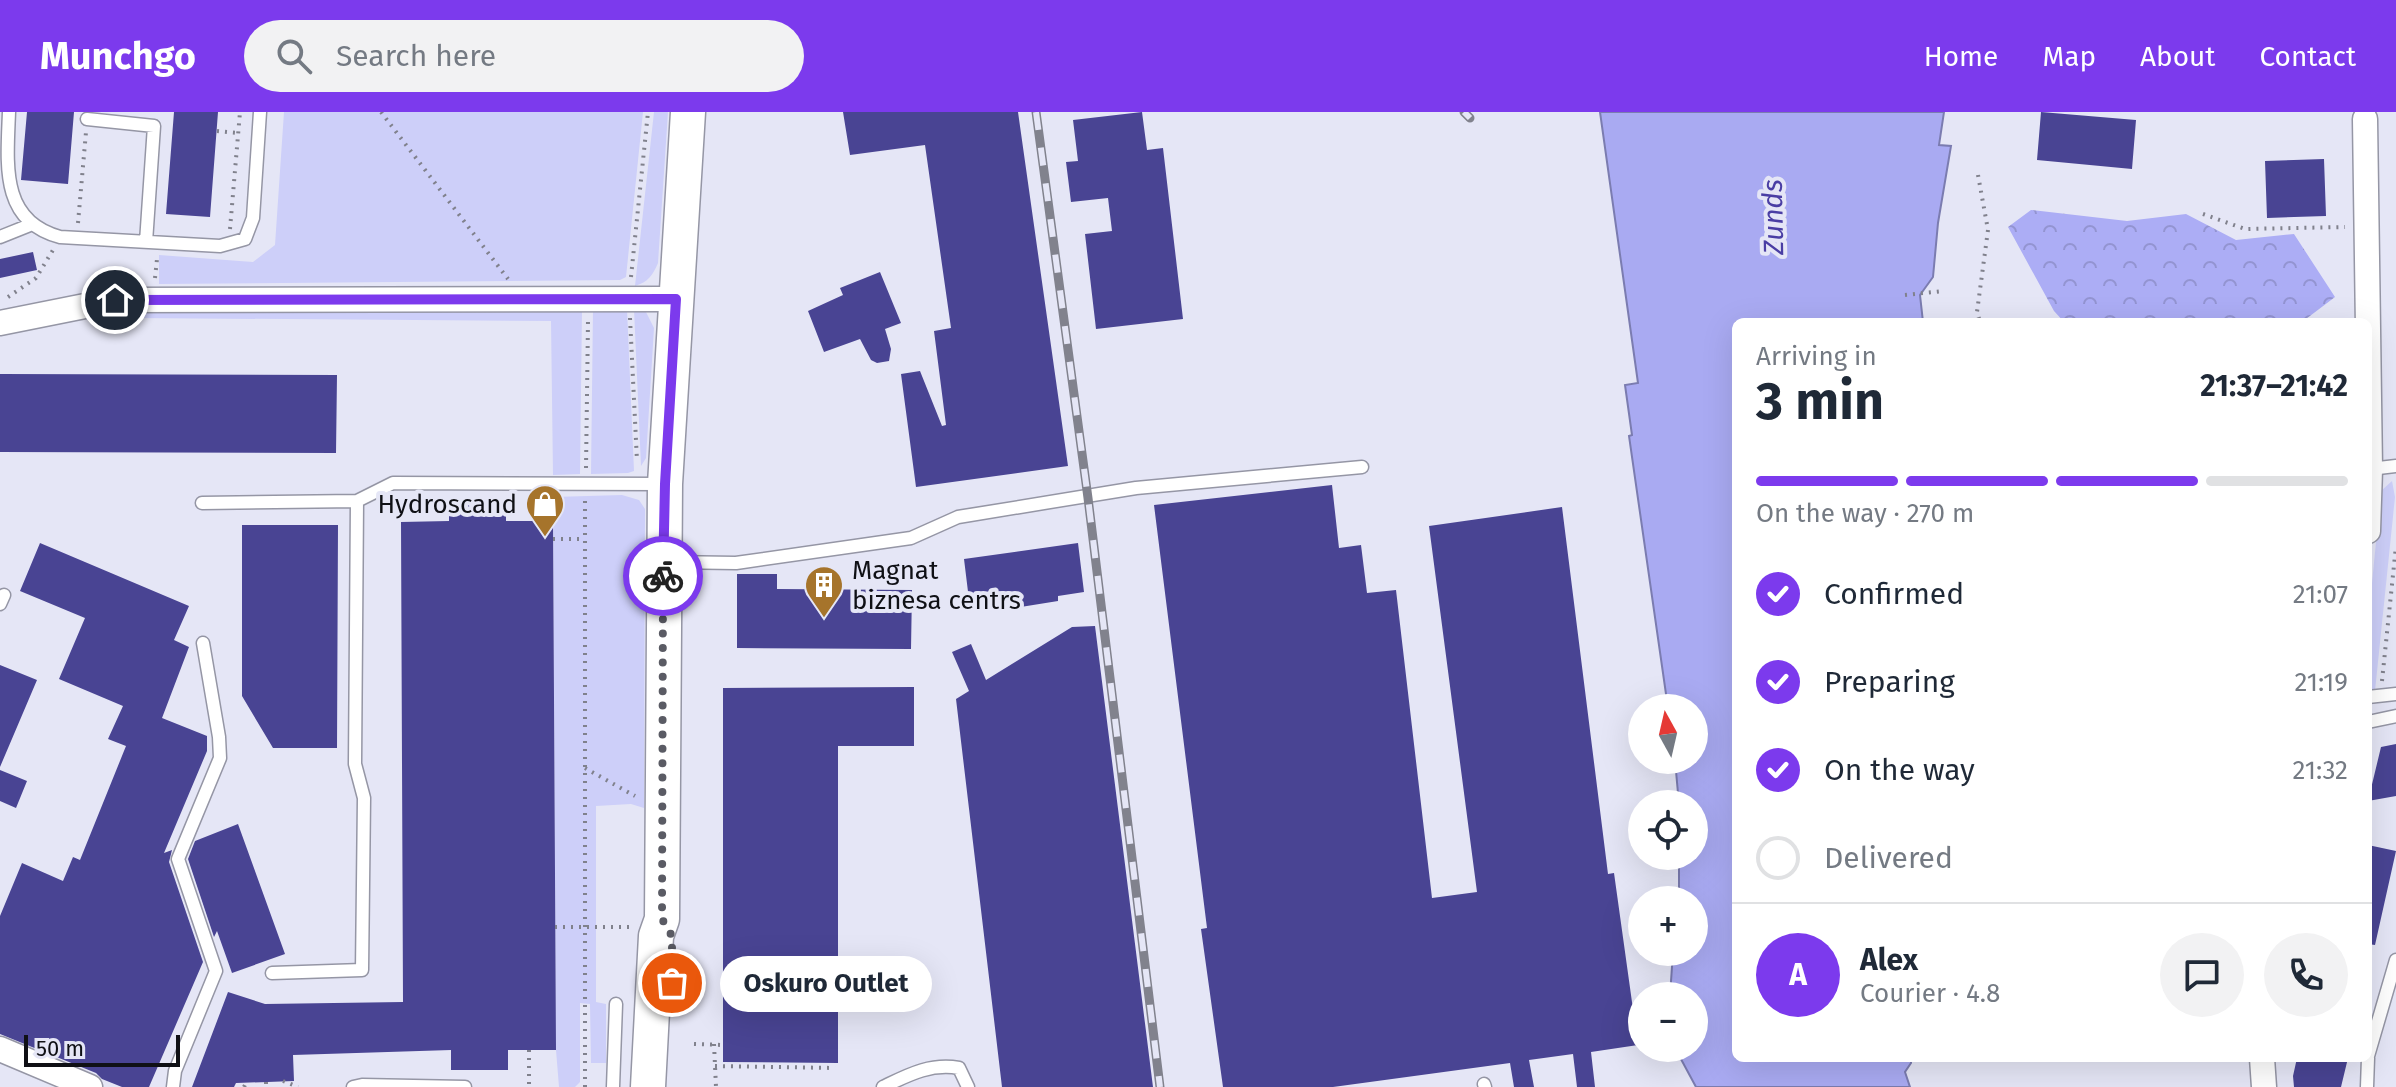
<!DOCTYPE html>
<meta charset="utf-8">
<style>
:root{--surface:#fff;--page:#f2f2f3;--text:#1f2937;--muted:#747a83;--line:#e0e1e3;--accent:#7c3aed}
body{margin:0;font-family:"Fira Sans",sans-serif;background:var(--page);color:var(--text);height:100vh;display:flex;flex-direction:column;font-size:30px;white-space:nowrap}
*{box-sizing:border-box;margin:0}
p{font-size:26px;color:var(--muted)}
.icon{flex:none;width:44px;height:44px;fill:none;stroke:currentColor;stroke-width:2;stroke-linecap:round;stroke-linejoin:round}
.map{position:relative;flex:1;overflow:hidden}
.drawer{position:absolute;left:1732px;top:206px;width:640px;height:744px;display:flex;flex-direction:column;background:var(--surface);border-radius:12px;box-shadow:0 8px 32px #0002}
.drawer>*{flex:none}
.needle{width:52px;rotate:352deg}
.tools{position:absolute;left:1628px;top:582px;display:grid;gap:16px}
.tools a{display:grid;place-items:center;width:80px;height:80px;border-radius:50%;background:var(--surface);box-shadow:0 8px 32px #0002;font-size:40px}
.scale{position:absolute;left:24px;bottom:20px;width:156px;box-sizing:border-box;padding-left:8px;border:4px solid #0f1015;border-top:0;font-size:22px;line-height:28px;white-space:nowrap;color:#0f1015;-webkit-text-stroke:6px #e5e6f6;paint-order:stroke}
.pin{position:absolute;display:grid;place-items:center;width:68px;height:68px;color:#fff;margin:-34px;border:4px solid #fff;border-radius:50%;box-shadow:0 2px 8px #0007}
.courier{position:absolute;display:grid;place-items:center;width:80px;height:80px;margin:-40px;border:6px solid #7c3aed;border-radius:50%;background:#fff;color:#222;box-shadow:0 2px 10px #0007}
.bubble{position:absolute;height:56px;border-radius:28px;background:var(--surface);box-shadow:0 8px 32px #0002;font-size:26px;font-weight:700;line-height:56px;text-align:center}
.overview em{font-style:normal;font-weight:700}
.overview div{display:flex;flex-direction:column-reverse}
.overview{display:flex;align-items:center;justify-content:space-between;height:136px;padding:0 24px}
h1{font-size:52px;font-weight:700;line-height:60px}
.bar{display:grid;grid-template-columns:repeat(4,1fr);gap:12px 8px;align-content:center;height:96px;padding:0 24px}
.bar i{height:10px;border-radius:6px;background:var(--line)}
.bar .selected{background:var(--accent)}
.bar p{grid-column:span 4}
.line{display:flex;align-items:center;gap:20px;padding:0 24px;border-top:2px solid var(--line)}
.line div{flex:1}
.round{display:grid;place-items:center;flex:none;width:84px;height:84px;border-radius:42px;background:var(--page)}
ol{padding:0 24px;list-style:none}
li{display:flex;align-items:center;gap:24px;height:88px}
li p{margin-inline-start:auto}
li .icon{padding:8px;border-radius:50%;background:var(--accent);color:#fff;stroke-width:4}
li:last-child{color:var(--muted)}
li i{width:44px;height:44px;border:4px solid var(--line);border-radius:50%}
header{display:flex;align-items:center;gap:48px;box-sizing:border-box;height:112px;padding:0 40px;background:var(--accent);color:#fff}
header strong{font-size:38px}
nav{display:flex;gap:44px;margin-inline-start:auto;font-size:28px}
.search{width:560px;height:72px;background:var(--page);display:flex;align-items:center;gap:20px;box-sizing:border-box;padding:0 28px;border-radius:44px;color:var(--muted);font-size:30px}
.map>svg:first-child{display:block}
</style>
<header>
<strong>Munchgo</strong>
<div class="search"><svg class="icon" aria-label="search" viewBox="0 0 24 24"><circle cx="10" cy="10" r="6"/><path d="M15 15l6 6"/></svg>Search here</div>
<nav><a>Home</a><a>Map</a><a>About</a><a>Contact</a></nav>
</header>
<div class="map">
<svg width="2396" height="975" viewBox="0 0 2396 975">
<defs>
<pattern id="forest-crowns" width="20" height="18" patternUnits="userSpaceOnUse" patternTransform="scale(2)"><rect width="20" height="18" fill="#acadf5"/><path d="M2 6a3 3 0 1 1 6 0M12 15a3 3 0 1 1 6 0" fill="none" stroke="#9394d1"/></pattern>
</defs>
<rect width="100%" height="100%" fill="#e5e6f6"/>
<!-- green -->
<path fill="#cdcff9" d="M 284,0 L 643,0 L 626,165 L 620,168 L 159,172 L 159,143 L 253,150 L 275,133 Z
M 654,0 L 668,0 L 658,151 C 653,163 648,170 635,174 Z
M 582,197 L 580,362 L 553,363 L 551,209 L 134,206 L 135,201 Z
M 593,197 L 627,197 L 634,359 L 628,361 L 591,362 Z
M 634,197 L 646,200 L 654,216 L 646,346 L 641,354 Z
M 2392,369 L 2395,385 L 2375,579 L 2368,576 L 2368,512 L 2381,379 Z
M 622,383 L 639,388 L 645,397 L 644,696 L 631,692 L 596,694 L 596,890 L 606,892 L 606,951 L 591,951 L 590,892 L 580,891 L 580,970 L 575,975 L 559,975 L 556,938 L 553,385 Z"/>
<!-- forest -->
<path fill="url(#forest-crowns)" d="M 2031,98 L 2127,109 L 2186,102 L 2236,128 L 2294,122 L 2335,185 L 2302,210 L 2064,210 L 2054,199 L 2008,115 Z"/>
<!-- water -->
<path fill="#a9aaf2" stroke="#7b7cb0" stroke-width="2" d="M 1600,0 L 1944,0 L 1939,33 L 1951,34 L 1938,111 L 1933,165 L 1920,183 L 1923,210 L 1736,210 L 1736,946 L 1911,946 L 1911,951 L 1905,960 L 1910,975 L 1696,975 L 1675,936 L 1694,936 L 1694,884 L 1670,884 L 1673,840 L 1694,840 L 1694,788 L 1679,788 L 1679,744 L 1694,744 L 1694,692 L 1679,692 L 1675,648 L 1694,648 L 1694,596 L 1668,596 L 1629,324 L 1632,323 L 1625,273 L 1638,271 Z"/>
<!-- building -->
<path fill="#494493" d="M 27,0 L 74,0 L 68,72 L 21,68 Z
M 174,0 L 218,0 L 210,105 L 166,102 Z
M 843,0 L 1018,0 L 1068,354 L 916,375 L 901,262 L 920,259 L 942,314 L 946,313 L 934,219 L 951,216 L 925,33 L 850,43 Z
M 1142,0 L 1147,38 L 1163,36 L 1183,207 L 1096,217 L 1085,122 L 1112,119 L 1108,86 L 1071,90 L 1066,50 L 1078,49 L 1073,8 Z
M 2041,0 L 2136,8 L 2132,57 L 2037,48 Z
M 2324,47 L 2326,104 L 2267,106 L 2265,49 Z
M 33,140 L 37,158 L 0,166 L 0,147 Z
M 880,160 L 901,211 L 885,217 L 891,237 L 889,249 L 877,251 L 871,248 L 860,227 L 824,240 L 808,199 L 843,183 L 840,176 Z
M 0,262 L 337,263 L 336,341 L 0,340 Z
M 1332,373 L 1339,436 L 1361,433 L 1367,481 L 1396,478 L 1432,786 L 1477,780 L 1429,414 L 1562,395 L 1608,762 L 1614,761 L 1638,933 L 1591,940 L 1595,975 L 1577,975 L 1573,942 L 1529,948 L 1534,975 L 1514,975 L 1510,951 L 1333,975 L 1223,975 L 1201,817 L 1207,816 L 1154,393 Z
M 449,390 L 506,390 L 506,409 L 553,409 L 556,938 L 508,938 L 508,958 L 451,958 L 451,938 L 293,943 L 294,969 L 236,971 L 234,975 L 192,975 L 228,880 L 265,892 L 403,890 L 401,410 L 449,409 Z
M 242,413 L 338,413 L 337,636 L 273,636 L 242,584 Z
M 40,431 L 189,494 L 174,528 L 189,535 L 162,606 L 207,624 L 207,639 L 164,741 L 172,738 L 169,750 L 203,850 L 149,975 L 122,975 L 102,967 L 96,961 L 0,922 L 0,804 L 22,751 L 63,769 L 73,745 L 80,748 L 126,634 L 108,627 L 123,594 L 59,567 L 85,506 L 20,479 Z
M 1078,431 L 1084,480 L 1058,484 L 1058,489 L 1015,496 L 1015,490 L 970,496 L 964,447 Z
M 737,462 L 777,462 L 777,477 L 912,478 L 911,537 L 737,536 Z
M 1095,514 L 1153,975 L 1002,975 L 956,587 L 969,579 L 952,540 L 971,532 L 986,568 L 1072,515 Z
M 0,553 L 37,568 L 0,655 Z
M 914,575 L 914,634 L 838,634 L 838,951 L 723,950 L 723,576 Z
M 2396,632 L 2396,684 L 2368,689 L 2381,635 Z
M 0,658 L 27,669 L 16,696 L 0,689 Z
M 238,712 L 285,842 L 232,861 L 217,819 L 214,825 L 188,747 L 195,729 Z
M 2368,733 L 2396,739 L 2375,833 L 2368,832 Z
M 2297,946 L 2348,946 L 2341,975 L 2294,975 L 2293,964 Z"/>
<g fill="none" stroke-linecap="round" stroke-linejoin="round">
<!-- lane casing -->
<g stroke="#9596a5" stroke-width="15">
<path id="lane" d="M 9,0 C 7,53 0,109 60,125 L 220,134 L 245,127 L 253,106 L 260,0
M 87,7 L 154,14 L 146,130
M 0,125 L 30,113
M 2370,357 L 2396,354
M 202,391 L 357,389
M 667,450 L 736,451 L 911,426 L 958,405 L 1136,376 L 1362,355
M 0,492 L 4,483
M 2368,585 L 2396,582
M 2368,610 L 2396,604
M 272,861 L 362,858 L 364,686 L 355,652 L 357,389 L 393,371 L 661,372
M 2368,944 L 2396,848
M 1484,972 L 1485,975
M 173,975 L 175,959 L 216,859 L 178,747 L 220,646 L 219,625 L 203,531
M 353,975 L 362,973 L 465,975
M 613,975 L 616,892
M 883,975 C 908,963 930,951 959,956 L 968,975
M 2367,975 L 2368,946"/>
</g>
<!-- street casing -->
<g stroke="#9596a5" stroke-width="27">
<path id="street" d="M 2365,7 L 2370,357 L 2368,419
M 0,211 L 115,188 L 676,187
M 0,937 L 90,975
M 2262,946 L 2264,975"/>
</g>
<!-- secondary casing -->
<g stroke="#9596a5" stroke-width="37">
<path id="secondary" d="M 648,975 L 656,824 L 662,807 L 665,372 L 688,0"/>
</g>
<!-- path -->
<path stroke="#80818c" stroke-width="4" stroke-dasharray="2 6" stroke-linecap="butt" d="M 381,0 L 508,167
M 217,19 L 238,21
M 1978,63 L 1988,118 L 1977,200 L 1980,210
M 2203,102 L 2245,117 L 2345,115
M 78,111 L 86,20
M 230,117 L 240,0
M 631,165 L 648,0
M 155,166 L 157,147
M 1905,183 L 1943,179
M 8,185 L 36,166 L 53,138
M 630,206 L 637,349
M 586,356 L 588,209
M 553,427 L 585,427
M 2382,569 L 2396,434
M 585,656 L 635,684
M 555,815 L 633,815
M 694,932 L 723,933
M 714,932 L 716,975
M 529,938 L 529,975
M 715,954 L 835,956
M 283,969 L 298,975
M 266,970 L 266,975
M 244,975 L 246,971
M 585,975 L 585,385"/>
<!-- lane -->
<use href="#lane" stroke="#fff" stroke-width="12"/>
<!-- street -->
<use href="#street" stroke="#fff" stroke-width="24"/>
<!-- secondary -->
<use href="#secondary" stroke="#fff" stroke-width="34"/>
<!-- rail casing -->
<g stroke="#81828d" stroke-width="9">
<path id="rail" d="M 1036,0 L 1088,386 L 1160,975
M 1464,0 L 1470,6"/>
</g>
<!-- rail -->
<use href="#rail" stroke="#e5e6f6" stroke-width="6" stroke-dasharray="18" stroke-linecap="butt"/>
</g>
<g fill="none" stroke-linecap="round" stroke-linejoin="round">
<!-- done -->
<path stroke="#5a5b64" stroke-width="8" stroke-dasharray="0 14.4" d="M 663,464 L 662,807 L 672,824 L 672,871"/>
<!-- route -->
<path stroke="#7c3aed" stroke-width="10" d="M 115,188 L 676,187 L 665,372 L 663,464"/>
</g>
<!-- icons -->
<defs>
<g id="shop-pin" transform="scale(2)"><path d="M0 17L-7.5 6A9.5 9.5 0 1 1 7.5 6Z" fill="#a6742b" stroke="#e5e6f6"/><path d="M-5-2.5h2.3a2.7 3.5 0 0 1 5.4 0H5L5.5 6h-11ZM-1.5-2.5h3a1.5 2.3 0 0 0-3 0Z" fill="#fff"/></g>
<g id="building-pin" transform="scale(2)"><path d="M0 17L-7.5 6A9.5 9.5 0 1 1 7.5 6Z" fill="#a6742b" stroke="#e5e6f6"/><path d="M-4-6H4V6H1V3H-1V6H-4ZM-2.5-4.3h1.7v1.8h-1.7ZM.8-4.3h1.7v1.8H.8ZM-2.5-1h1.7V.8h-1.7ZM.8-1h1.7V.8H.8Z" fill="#fff"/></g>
</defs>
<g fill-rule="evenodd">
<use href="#shop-pin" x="545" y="392"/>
<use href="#building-pin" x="824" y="473"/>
</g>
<g text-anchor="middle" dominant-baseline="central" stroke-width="8" stroke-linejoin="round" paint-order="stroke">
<!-- poi labels -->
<g font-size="26" fill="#0f1015" stroke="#e5e6f6" text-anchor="end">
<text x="517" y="392">Hydroscand</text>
<text x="852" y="458" text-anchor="start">Magnat<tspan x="852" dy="30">biznesa centrs</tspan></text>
</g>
<!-- water labels -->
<g font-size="28" font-style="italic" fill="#4a3ea4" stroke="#e5e6f6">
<text transform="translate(1773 105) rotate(-91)">Zunds</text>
</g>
</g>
</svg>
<div class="tools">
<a><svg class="needle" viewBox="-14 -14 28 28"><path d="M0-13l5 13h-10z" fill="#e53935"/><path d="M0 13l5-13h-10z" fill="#747a83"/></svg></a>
<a><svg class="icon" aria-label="locate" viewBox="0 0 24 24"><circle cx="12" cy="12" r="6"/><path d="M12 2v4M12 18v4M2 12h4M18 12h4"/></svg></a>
<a>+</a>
<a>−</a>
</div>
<div class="scale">50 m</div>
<div class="pin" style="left:672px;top:871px;background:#ea580c"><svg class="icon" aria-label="bag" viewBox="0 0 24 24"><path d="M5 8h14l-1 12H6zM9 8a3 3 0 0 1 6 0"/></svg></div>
<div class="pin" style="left:115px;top:188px;background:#1f2937"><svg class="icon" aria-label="home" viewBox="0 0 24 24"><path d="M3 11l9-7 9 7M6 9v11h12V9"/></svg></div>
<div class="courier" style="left:663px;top:464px"><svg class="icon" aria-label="bike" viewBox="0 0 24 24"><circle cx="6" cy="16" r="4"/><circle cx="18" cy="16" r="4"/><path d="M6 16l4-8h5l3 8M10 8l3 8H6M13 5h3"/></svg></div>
<div class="bubble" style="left:720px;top:844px;width:212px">Oskuro Outlet</div>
<section class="drawer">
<div class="overview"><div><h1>3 min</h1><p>Arriving in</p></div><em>21:37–21:42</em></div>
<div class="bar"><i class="selected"></i><i class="selected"></i><i class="selected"></i><i></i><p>On the way · 270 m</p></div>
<ol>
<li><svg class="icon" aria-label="check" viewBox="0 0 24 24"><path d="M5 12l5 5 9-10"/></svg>Confirmed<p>21:07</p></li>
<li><svg class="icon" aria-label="check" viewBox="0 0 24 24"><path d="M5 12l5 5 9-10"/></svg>Preparing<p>21:19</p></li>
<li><svg class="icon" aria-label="check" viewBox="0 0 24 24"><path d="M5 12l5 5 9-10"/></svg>On the way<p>21:32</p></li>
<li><i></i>Delivered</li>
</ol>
<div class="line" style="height:144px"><b class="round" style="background:var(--accent);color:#fff">A</b><div><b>Alex</b><p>Courier · 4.8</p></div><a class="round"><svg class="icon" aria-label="chat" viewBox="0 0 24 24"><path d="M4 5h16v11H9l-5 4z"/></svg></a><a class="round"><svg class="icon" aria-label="phone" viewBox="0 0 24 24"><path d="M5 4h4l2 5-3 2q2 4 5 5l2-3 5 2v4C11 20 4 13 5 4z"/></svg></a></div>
</section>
</div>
